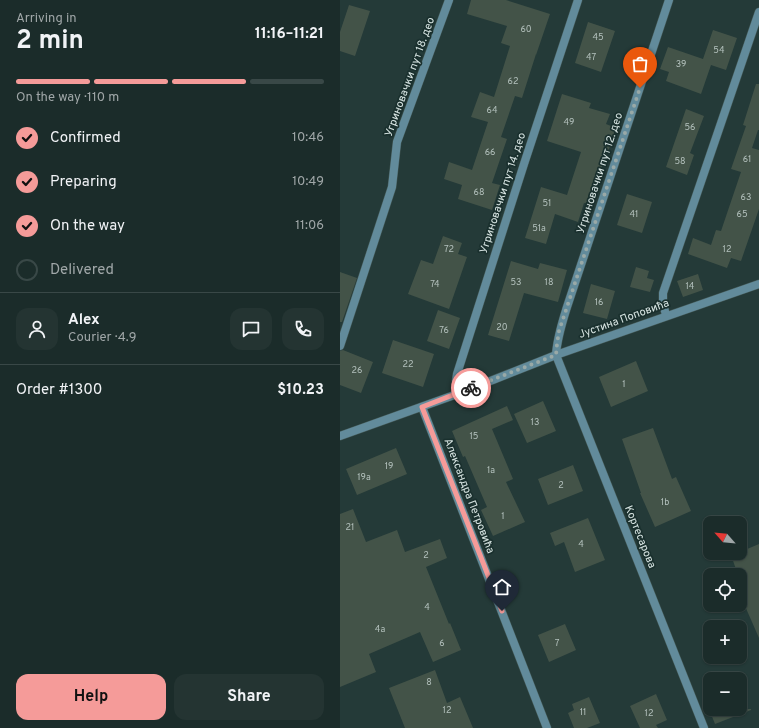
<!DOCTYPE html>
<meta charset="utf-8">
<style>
:root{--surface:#1b2c2a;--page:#243432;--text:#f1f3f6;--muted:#a0a7a8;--line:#394847;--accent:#f59b99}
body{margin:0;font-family:Overpass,sans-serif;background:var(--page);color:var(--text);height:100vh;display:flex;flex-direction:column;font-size:15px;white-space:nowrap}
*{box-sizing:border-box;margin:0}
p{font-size:13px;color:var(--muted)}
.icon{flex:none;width:22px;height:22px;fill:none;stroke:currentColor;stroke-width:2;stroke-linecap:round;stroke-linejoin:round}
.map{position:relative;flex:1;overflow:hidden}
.side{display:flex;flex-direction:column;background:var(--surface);width:340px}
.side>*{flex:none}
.needle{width:26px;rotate:297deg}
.controls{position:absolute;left:363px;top:516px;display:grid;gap:8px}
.controls a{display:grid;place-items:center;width:44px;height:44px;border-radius:8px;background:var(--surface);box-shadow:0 1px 3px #0004,0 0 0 1px var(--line);font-size:20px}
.pin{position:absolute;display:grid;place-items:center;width:34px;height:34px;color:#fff;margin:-41px -17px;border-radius:50% 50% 50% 0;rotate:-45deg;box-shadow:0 0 4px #0007}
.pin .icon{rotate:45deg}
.courier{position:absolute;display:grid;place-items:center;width:40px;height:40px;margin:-20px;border:3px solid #f59b99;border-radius:50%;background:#fff;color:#222;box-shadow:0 1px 5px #0007}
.summary em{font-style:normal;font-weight:700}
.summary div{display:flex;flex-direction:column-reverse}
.summary{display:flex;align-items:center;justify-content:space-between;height:68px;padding:0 16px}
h1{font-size:26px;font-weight:700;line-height:30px}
.bar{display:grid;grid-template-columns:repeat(4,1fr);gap:6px 4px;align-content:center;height:48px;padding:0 16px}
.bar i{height:5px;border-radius:3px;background:var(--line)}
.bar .current{background:var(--accent)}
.bar p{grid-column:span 4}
.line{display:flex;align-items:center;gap:10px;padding:0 16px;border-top:1px solid var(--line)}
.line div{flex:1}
.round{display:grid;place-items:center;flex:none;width:42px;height:42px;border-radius:12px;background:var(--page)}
ol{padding:0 16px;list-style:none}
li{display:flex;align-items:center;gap:12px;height:44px}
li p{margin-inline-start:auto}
li .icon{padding:4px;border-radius:50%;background:var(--accent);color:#111;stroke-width:4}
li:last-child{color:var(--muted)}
li i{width:22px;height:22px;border:2px solid var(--line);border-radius:50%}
.button{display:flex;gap:8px;margin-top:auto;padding:8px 16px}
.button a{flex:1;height:46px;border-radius:12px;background:var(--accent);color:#111;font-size:16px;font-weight:700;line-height:46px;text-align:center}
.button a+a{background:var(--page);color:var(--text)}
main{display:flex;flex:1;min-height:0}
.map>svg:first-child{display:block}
</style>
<main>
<section class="side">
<div class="summary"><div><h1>2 min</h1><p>Arriving in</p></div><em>11:16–11:21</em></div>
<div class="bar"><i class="current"></i><i class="current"></i><i class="current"></i><i></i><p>On the way · 110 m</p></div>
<ol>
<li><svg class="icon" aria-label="check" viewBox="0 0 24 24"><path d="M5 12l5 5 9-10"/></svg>Confirmed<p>10:46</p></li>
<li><svg class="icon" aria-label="check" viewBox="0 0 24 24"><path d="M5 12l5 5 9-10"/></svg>Preparing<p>10:49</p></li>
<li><svg class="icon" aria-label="check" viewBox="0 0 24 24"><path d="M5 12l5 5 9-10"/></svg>On the way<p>11:06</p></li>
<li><i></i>Delivered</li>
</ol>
<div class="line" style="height:72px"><a class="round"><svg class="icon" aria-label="person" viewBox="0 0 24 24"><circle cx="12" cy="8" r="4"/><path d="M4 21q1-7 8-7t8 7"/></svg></a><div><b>Alex</b><p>Courier · 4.9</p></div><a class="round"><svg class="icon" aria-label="chat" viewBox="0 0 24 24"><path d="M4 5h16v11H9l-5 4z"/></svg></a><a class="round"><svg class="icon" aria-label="phone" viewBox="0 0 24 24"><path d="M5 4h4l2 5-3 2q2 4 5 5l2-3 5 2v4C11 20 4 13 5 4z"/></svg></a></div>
<div class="line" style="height:52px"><div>Order #1300</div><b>$10.23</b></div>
<div class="button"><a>Help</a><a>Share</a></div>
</section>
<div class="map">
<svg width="419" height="728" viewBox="0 0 419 728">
<rect width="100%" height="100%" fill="#243a38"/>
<!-- building -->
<path fill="#435348" d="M 131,0 L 166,0 L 210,14 L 196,55 L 196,54 L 182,98 L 175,96 L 161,137 L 167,139 L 152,183 L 160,185 L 152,210 L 118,199 L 122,185 L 104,179 L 109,162 L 132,170 L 148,122 L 131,117 L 140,92 L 154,97 L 170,46 L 161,43 L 167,26 L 127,14 Z
M 9,5 L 30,11 L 15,56 L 0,51 L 0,32 Z
M 248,22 L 275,31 L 261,72 L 235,63 Z
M 373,30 L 397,38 L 386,70 L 371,65 L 361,94 L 326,81 L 329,72 L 320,69 L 328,47 L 363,59 Z
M 416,84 L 419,84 L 419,130 L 418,130 L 412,148 L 419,150 L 419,209 L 401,261 L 391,258 L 387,268 L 348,254 L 353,238 L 371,245 L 376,230 L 381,231 L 401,172 L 391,169 L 406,126 L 403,125 Z
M 222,94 L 251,103 L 249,108 L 270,114 L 266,124 L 276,128 L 264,164 L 263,164 L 249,205 L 244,203 L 238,222 L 215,214 L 206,244 L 185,238 L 201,187 L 227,195 L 241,152 L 207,141 Z
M 346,109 L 364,116 L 350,153 L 354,155 L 347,175 L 326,167 Z
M 287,194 L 312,202 L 302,233 L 277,225 Z
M 103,236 L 122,243 L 118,254 L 127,257 L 109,309 L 68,294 L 81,260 L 93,264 Z
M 171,261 L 198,269 L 200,263 L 227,270 L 218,302 L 184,293 L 169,341 L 148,335 Z
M 296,267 L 309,271 L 307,278 L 314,280 L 310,292 L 290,287 Z
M 0,272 L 17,278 L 2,322 L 0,322 Z
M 358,274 L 363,290 L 343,297 L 337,281 Z
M 251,284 L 275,291 L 267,319 L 243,313 Z
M 98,310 L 120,318 L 109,349 L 87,341 Z
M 53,340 L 94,354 L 83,387 L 42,373 Z
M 3,350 L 33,362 L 21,393 L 0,385 L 0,351 Z
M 296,361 L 308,391 L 271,407 L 259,377 Z
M 203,401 L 216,431 L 187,443 L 174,414 Z
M 167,406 L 173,420 L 152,429 L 173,479 L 166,482 L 185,522 L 153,536 L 141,510 L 147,507 L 125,456 L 123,457 L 112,431 Z
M 313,428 L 332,479 L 336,477 L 351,511 L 315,527 L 300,493 L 301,493 L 282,439 Z
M 56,448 L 67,474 L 17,495 L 6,469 Z
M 233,465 L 243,491 L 208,505 L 198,479 Z
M 13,509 L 26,542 L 57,530 L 65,552 L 100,539 L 107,558 L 86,567 L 109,624 L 110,623 L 121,650 L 93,662 L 80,632 L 29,654 L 36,672 L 0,687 L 0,514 Z
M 248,518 L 265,560 L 235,572 L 224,542 L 215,546 L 210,533 Z
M 419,544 L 419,638 L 401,597 L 406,595 L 400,580 L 400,575 L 398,575 L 391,555 L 397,553 L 400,553 L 400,552 Z
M 225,624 L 236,650 L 209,662 L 198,635 Z
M 95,670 L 107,703 L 120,697 L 133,728 L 65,728 L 49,688 Z
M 316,694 L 327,720 L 316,725 L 318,728 L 300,728 L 290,706 Z
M 249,697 L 260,723 L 247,728 L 234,728 L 228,713 L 234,710 L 232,704 Z
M 369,709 L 411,709 L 411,710 L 375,724 Z"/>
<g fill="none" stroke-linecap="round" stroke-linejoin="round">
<!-- minor casing -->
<g stroke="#445957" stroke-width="9">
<path id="minor" d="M 329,0 L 227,307 C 222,323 217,338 216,355 L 364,728
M 326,315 L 323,304 L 323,293 L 419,12
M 0,346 L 52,187 L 57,142 L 109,0
M 120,393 L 116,381 L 117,374 L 184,164 L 238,0
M 82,407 L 207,728"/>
</g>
<!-- tertiary casing -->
<g stroke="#445957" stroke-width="9">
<path id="tertiary" d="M 0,436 L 120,393 L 216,355 L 419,284"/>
</g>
<!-- minor -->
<use href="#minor" stroke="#628b9b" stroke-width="8"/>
<!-- tertiary -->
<use href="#tertiary" stroke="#628b9b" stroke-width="8"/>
</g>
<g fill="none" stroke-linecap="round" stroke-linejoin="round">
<!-- done -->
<path stroke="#99a9a7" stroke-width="4" stroke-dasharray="0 7.2" d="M 131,388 L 216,355 L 217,344 L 219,331 L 300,88"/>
<!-- route -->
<path stroke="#f59b99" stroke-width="5" d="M 131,388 L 82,407 L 162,611"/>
</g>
<g text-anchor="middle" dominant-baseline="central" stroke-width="3.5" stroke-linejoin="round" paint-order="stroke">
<!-- number labels -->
<g font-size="9" fill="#b3c0bc">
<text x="186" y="29">60</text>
<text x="258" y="37">45</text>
<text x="379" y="50">54</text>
<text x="251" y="57">47</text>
<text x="341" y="64">39</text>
<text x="173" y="81">62</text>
<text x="152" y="110">64</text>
<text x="229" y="122">49</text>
<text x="350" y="127">56</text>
<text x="150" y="152">66</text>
<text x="407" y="159">61</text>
<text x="340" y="161">58</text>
<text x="139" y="192">68</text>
<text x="406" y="197">63</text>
<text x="207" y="203">51</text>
<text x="294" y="214">41</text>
<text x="402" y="214">65</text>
<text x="199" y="228">51a</text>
<text x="109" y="249">72</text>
<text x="387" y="249">12</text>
<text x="176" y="282">53</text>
<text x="209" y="282">18</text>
<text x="95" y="284">74</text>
<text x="350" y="286">14</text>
<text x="259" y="302">16</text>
<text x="162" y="327">20</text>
<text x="104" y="330">76</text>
<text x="68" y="364">22</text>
<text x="17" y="370">26</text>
<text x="284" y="384">1</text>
<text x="195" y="422">13</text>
<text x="134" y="436">15</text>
<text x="49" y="466">19</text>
<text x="151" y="470">1a</text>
<text x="24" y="477">19a</text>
<text x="221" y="485">2</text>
<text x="325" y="502">1b</text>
<text x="163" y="516">1</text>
<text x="10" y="527">21</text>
<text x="241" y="544">4</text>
<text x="86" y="555">2</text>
<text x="87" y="607">4</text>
<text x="40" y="629">4a</text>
<text x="102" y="643">6</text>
<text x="217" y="643">7</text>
<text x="89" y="682">8</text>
<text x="107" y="710">12</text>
<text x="243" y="712">11</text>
<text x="309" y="713">12</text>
</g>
<!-- street labels -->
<g font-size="11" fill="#d8e5e3" stroke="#1a302e">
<text transform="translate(70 77) rotate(-70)">Угриновачки пут 18. део</text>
<text transform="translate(260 173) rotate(-72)">Угриновачки пут 12. део</text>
<text transform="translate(163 193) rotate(-72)">Угриновачки пут 14. део</text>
<text transform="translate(284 319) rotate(-20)">Јустина Поповића</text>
<text transform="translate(129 496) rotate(69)">Александра Петровића</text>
<text transform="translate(300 537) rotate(68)">Кортесарова</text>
</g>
</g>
</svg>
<div class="controls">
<a><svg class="needle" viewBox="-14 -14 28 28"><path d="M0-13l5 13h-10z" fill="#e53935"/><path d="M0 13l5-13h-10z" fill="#a0a7a8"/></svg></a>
<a><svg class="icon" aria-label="locate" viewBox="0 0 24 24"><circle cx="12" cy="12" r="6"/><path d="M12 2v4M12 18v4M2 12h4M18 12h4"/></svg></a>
<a>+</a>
<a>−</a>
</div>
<div class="pin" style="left:300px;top:88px;background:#ea580c"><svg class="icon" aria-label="bag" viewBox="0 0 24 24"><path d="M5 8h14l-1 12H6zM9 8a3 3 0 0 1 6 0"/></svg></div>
<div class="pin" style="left:162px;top:611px;background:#1f2937"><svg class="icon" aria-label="home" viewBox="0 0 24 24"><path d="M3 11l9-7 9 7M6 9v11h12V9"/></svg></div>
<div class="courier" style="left:131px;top:388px"><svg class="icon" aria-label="bike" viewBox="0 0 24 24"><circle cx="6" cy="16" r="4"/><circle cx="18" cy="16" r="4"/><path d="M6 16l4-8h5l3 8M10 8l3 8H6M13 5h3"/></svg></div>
</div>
</main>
